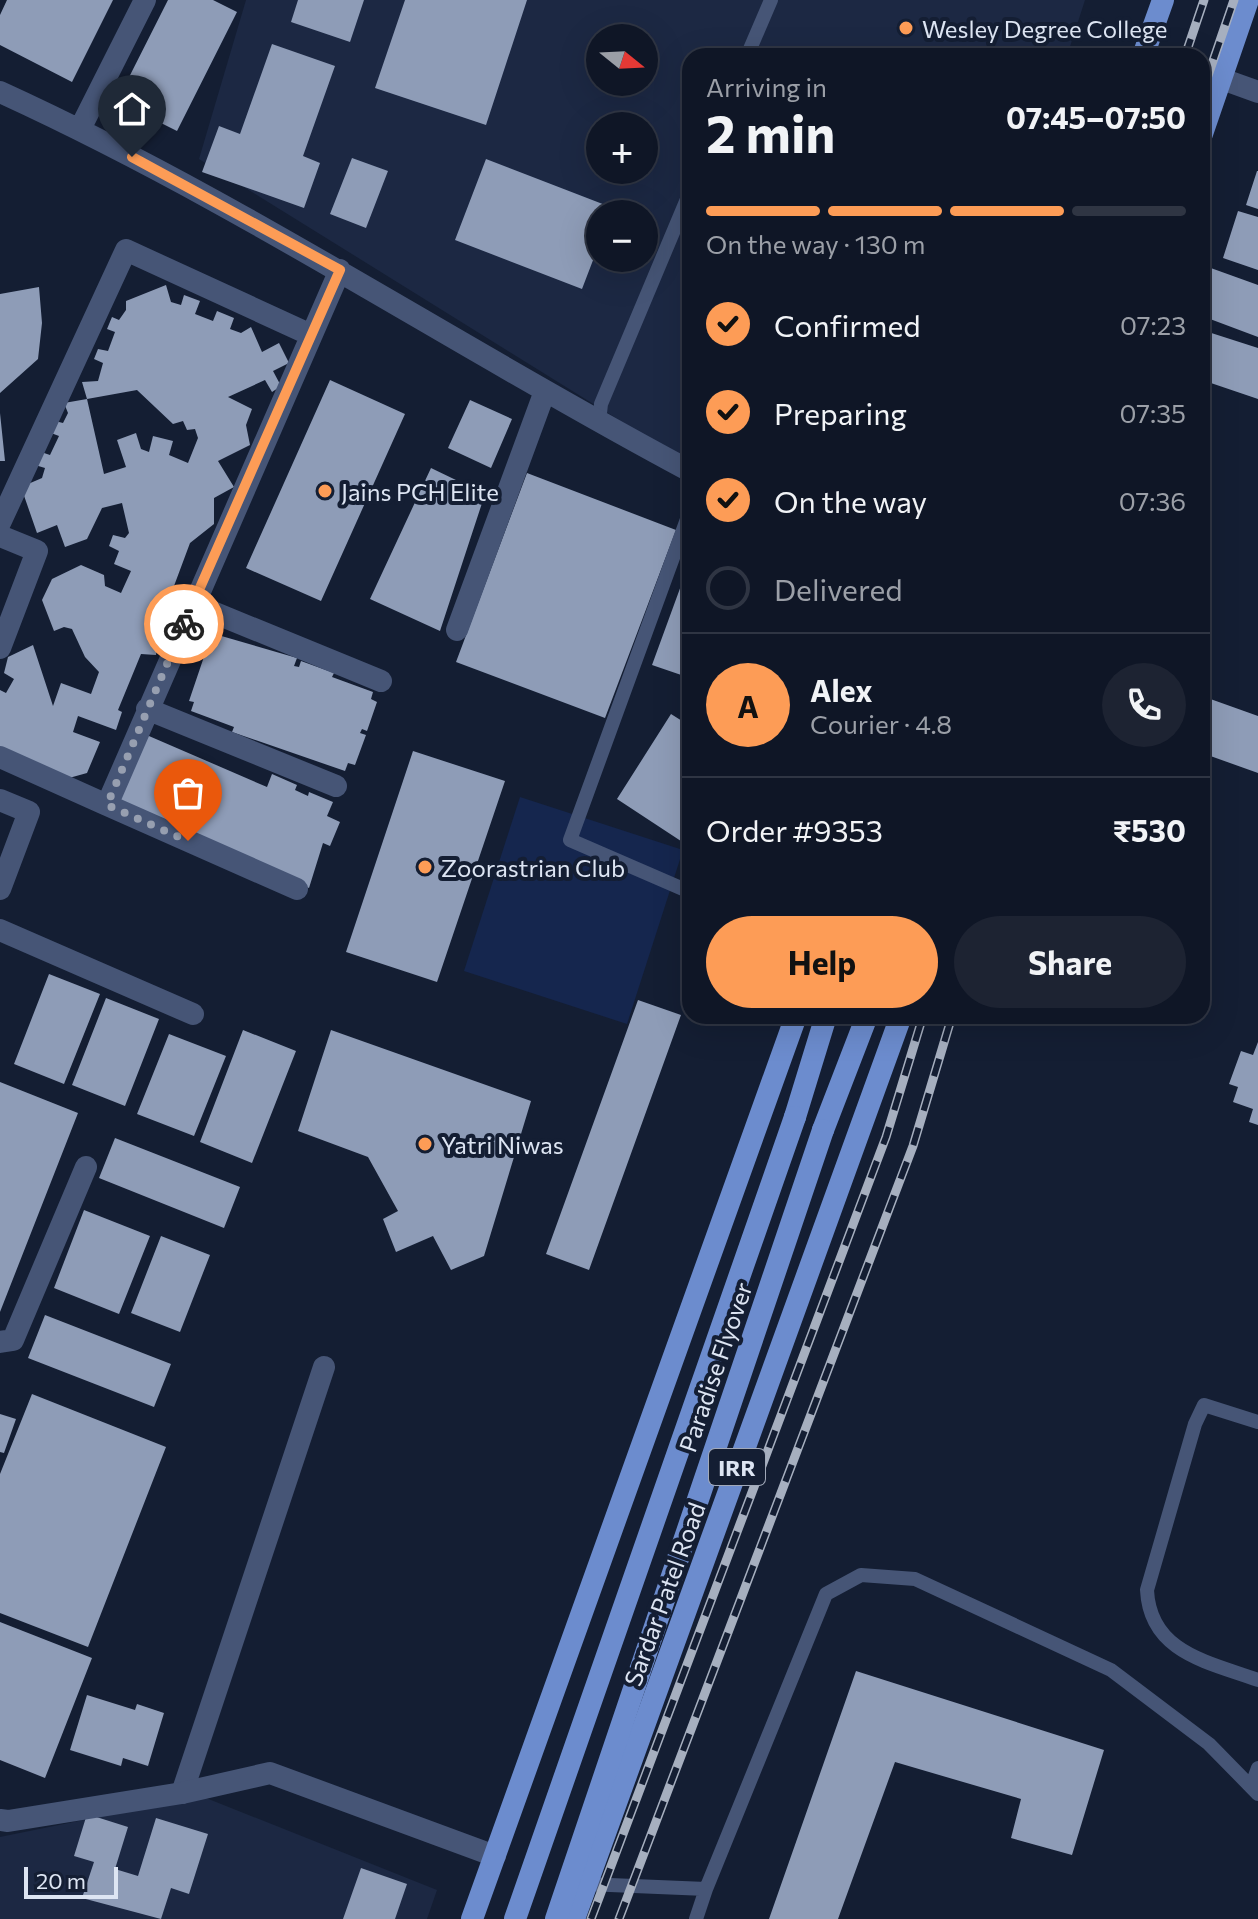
<!DOCTYPE html>
<meta charset="utf-8">
<style>
:root{--surface:#0f1626;--page:#1d2332;--text:#f1f3f6;--muted:#9b9fa7;--line:#2f3543;--accent:#fd9c56}
body{margin:0;font-family:Commissioner,sans-serif;background:var(--page);color:var(--text);height:100vh;display:flex;flex-direction:column;font-size:30px;white-space:nowrap}
*{box-sizing:border-box;margin:0}
p{font-size:26px;color:var(--muted)}
.icon{flex:none;width:44px;height:44px;fill:none;stroke:currentColor;stroke-width:2;stroke-linecap:round;stroke-linejoin:round}
.map{position:relative;flex:1;overflow:hidden}
.drawer{position:absolute;left:682px;top:48px;width:528px;height:976px;display:flex;flex-direction:column;background:var(--surface);border-radius:24px;box-shadow:0 8px 32px #0002,0 0 0 2px var(--line)}
.drawer>*{flex:none}
.needle{width:52px;rotate:108deg}
.buttons{position:absolute;left:586px;top:24px;display:grid;gap:16px}
.buttons a{display:grid;place-items:center;width:72px;height:72px;border-radius:50%;background:var(--surface);box-shadow:0 8px 32px #0002,0 0 0 2px var(--line);font-size:40px}
.scale{position:absolute;left:24px;bottom:20px;width:94px;box-sizing:border-box;padding-left:8px;border:4px solid #dde5f3;border-top:0;font-size:22px;line-height:28px;white-space:nowrap;color:#dde5f3;-webkit-text-stroke:6px #141e33;paint-order:stroke}
.pin{position:absolute;display:grid;place-items:center;width:68px;height:68px;color:#fff;margin:-82px -34px;border-radius:50% 50% 50% 0;rotate:-45deg;box-shadow:0 0 8px #0007}
.pin .icon{rotate:45deg}
.courier{position:absolute;display:grid;place-items:center;width:80px;height:80px;margin:-40px;border:6px solid #fd9c56;border-radius:50%;background:#fff;color:#222;box-shadow:0 2px 10px #0007}
.summary em{font-style:normal;font-weight:700}
.summary div{display:flex;flex-direction:column-reverse}
.summary{display:flex;align-items:center;justify-content:space-between;height:136px;padding:0 24px}
h1{font-size:52px;font-weight:700;line-height:60px}
.bar{display:grid;grid-template-columns:repeat(4,1fr);gap:12px 8px;align-content:center;height:96px;padding:0 24px}
.bar i{height:10px;border-radius:6px;background:var(--line)}
.bar .on{background:var(--accent)}
.bar p{grid-column:span 4}
.line{display:flex;align-items:center;gap:20px;padding:0 24px;border-top:2px solid var(--line)}
.line div{flex:1}
.round{display:grid;place-items:center;flex:none;width:84px;height:84px;border-radius:42px;background:var(--page)}
ol{padding:0 24px;list-style:none}
li{display:flex;align-items:center;gap:24px;height:88px}
li p{margin-inline-start:auto}
li .icon{padding:8px;border-radius:50%;background:var(--accent);color:#111;stroke-width:4}
li:last-child{color:var(--muted)}
li i{width:44px;height:44px;border:4px solid var(--line);border-radius:50%}
.primary-button{display:flex;gap:16px;margin-top:auto;padding:16px 24px}
.primary-button a{flex:1;height:92px;border-radius:48px;background:var(--accent);color:#111;font-size:32px;font-weight:700;line-height:92px;text-align:center}
.primary-button a+a{background:var(--page);color:var(--text)}
.map>svg:first-child{display:block}
</style>
<div class="map">
<svg width="1258" height="1919" viewBox="0 0 1258 1919">
<rect width="100%" height="100%" fill="#141e33"/>
<!-- built -->
<path fill="#1c2843" fill-rule="evenodd" d="M 246,0 L 1085,0 L 1067,56 L 690,56 L 690,464 L 199,159 ZM 600,38 L 644,38 L 644,82 L 600,82 ZM 600,126 L 644,126 L 644,170 L 600,170 ZM 600,214 L 644,214 L 644,258 L 600,258 Z
M 201,1796 L 437,1890 L 427,1919 L 0,1919 L 0,1837 Z"/>
<!-- green -->
<path fill="#15264e" d="M 520,797 L 683,850 L 627,1024 L 464,971 Z"/>
<!-- building -->
<path fill="#8e9cb7" d="M 7,0 L 113,0 L 72,82 L 0,45 L 0,15 Z
M 168,0 L 213,0 L 237,12 L 177,131 L 117,101 Z
M 298,0 L 364,0 L 350,42 L 291,22 Z
M 405,0 L 527,0 L 486,125 L 375,88 Z
M 272,44 L 335,66 L 303,156 L 320,163 L 304,208 L 202,172 L 219,126 L 240,134 Z
M 352,158 L 388,171 L 366,228 L 330,214 Z
M 486,159 L 613,208 L 611,214 L 600,214 L 600,242 L 582,289 L 455,240 Z
M 1257,171 L 1258,171 L 1258,209 L 1246,205 Z
M 1238,211 L 1258,217 L 1258,270 L 1223,258 Z
M 1208,267 L 1258,285 L 1258,337 L 1202,316 L 1202,284 Z
M 166,285 L 171,302 L 181,305 L 184,295 L 200,301 L 195,314 L 213,321 L 217,311 L 234,318 L 230,329 L 241,333 L 251,327 L 262,352 L 279,343 L 289,363 L 273,371 L 281,386 L 272,392 L 265,380 L 228,397 L 252,409 L 246,425 L 250,445 L 218,461 L 234,487 L 214,498 L 214,524 L 190,543 L 174,586 L 159,595 L 153,606 L 161,621 L 156,655 L 141,654 L 118,710 L 122,712 L 116,730 L 78,716 L 73,732 L 100,742 L 87,773 L 69,778 L 0,749 L 0,690 L 6,693 L 14,679 L 4,673 L 8,657 L 33,645 L 53,706 L 61,683 L 91,694 L 99,672 L 85,657 L 72,629 L 64,627 L 54,631 L 42,600 L 52,579 L 81,565 L 104,575 L 105,586 L 121,593 L 131,571 L 114,564 L 119,551 L 109,546 L 113,535 L 125,538 L 129,533 L 122,503 L 102,508 L 87,539 L 65,547 L 57,525 L 37,533 L 21,487 L 42,478 L 45,468 L 35,465 L 41,452 L 50,455 L 59,436 L 51,433 L 55,421 L 63,423 L 68,413 L 64,403 L 87,399 L 104,474 L 126,467 L 117,440 L 136,433 L 141,449 L 149,452 L 153,436 L 173,441 L 169,455 L 188,463 L 198,438 L 195,429 L 187,430 L 183,421 L 173,424 L 137,390 L 87,399 L 82,382 L 98,381 L 103,363 L 94,359 L 98,349 L 108,351 L 115,332 L 107,329 L 112,317 L 119,320 L 126,310 L 126,301 Z
M 39,287 L 42,323 L 38,359 L 0,393 L 0,294 Z
M 1202,330 L 1258,348 L 1258,399 L 1202,380 Z
M 330,380 L 405,414 L 321,601 L 246,568 Z
M 470,400 L 512,419 L 491,468 L 448,448 Z
M 0,413 L 5,461 L 0,461 Z
M 431,468 L 485,494 L 440,631 L 370,599 Z
M 527,473 L 676,530 L 605,718 L 456,662 Z
M 690,561 L 690,678 L 652,665 Z
M 218,635 L 297,658 L 294,666 L 299,667 L 301,661 L 334,673 L 332,677 L 373,692 L 371,699 L 377,702 L 367,731 L 362,729 L 360,733 L 366,735 L 355,765 L 348,763 L 345,771 L 232,732 L 234,727 L 191,711 L 194,702 L 189,701 L 211,636 L 217,638 Z
M 1202,696 L 1258,716 L 1258,773 L 1202,753 Z
M 671,714 L 690,726 L 690,847 L 617,799 Z
M 142,733 L 267,787 L 272,774 L 297,785 L 295,790 L 308,796 L 309,792 L 333,802 L 327,816 L 340,822 L 330,846 L 323,843 L 309,888 L 112,802 Z
M 413,751 L 505,781 L 437,982 L 346,952 Z
M 49,974 L 100,994 L 64,1084 L 14,1064 Z
M 106,998 L 159,1019 L 125,1106 L 72,1085 Z
M 638,1000 L 681,1015 L 589,1270 L 546,1254 Z
M 243,1030 L 296,1051 L 252,1163 L 200,1142 Z
M 331,1030 L 531,1101 L 484,1256 L 451,1270 L 433,1236 L 396,1252 L 383,1219 L 398,1211 L 368,1157 L 298,1131 Z
M 169,1034 L 226,1056 L 194,1136 L 137,1114 Z
M 1258,1042 L 1258,1125 L 1249,1122 L 1253,1109 L 1233,1102 L 1238,1087 L 1229,1084 L 1241,1051 L 1253,1055 Z
M 0,1082 L 78,1113 L 0,1312 Z
M 115,1138 L 240,1187 L 224,1228 L 99,1178 Z
M 84,1210 L 150,1236 L 119,1314 L 54,1288 Z
M 161,1236 L 210,1255 L 180,1332 L 131,1313 Z
M 45,1315 L 171,1364 L 154,1407 L 28,1358 Z
M 32,1394 L 166,1447 L 88,1647 L 0,1613 L 0,1474 Z
M 0,1414 L 16,1419 L 4,1453 L 0,1452 Z
M 0,1622 L 92,1658 L 45,1778 L 0,1760 Z
M 856,1671 L 1104,1750 L 1072,1855 L 1011,1838 L 1021,1799 L 895,1762 L 838,1919 L 769,1919 Z
M 87,1695 L 135,1710 L 137,1704 L 164,1713 L 148,1766 L 123,1758 L 121,1766 L 70,1750 Z
M 87,1814 L 128,1827 L 115,1869 L 138,1876 L 156,1818 L 208,1834 L 189,1894 L 171,1888 L 161,1919 L 82,1898 L 94,1862 L 74,1856 Z
M 361,1868 L 407,1884 L 395,1919 L 343,1919 Z"/>
<g fill="none" stroke-linecap="round" stroke-linejoin="round">
<!-- service -->
<path stroke="#465576" stroke-width="14" d="M 747,56 L 771,0
M 599,422 L 601,404 L 690,192
M 690,511 L 570,840 L 690,892
M 1258,1422 L 1204,1405 L 1195,1424 L 1147,1590 C 1150,1653 1209,1662 1258,1680
M 1251,1787 L 1258,1768
M 586,1884 L 706,1889 L 826,1594 L 861,1575 L 915,1579 L 1111,1670 L 1209,1744 L 1258,1794
M 696,1919 L 706,1889"/>
<!-- minor -->
<path stroke="#465576" stroke-width="22" d="M 1222,79 L 1258,92
M 0,92 C 239,201 458,348 690,471
M 80,129 L 145,0
M 0,523 L 126,250 L 311,335
M 0,536 L 37,551 L 0,648
M 193,604 L 381,681
M 457,630 L 545,391
M 147,709 L 336,786
M 0,757 L 107,805 L 340,270
M 0,800 L 29,812 L 0,889
M 107,805 L 297,889
M 0,930 L 193,1014
M 0,1342 L 13,1340 L 86,1167
M 182,1793 L 324,1367"/>
<!-- tertiary -->
<path stroke="#465576" stroke-width="22" d="M 0,1820 L 8,1821 L 182,1793 L 270,1773 L 495,1856"/>
<!-- primary -->
<path stroke="#6c8cce" stroke-width="22" d="M 1143,56 L 1163,0
M 1202,134 L 1248,0
M 795,1117 L 826,1016
M 823,1130 L 867,1016
M 472,1919 L 796,1016
M 574,1919 L 901,1016"/>
<!-- rail casing -->
<g stroke="#a6afbf" stroke-width="9">
<path id="rail" d="M 1185,56 L 1204,0
M 1202,93 L 1234,0
M 591,1919 L 886,1137 L 923,1016
M 619,1919 L 913,1146 L 952,1016"/>
</g>
<!-- rail -->
<use href="#rail" stroke="#141e33" stroke-width="6" stroke-dasharray="18" stroke-linecap="butt"/>
<!-- primary-bridge -->
<path stroke="#6c8cce" stroke-width="22" d="M 515,1919 L 795,1117
M 556,1919 L 823,1130"/>
</g>
<g fill="none" stroke-linecap="round" stroke-linejoin="round">
<!-- done -->
<path stroke="#979fb0" stroke-width="8" stroke-dasharray="0 14.4" d="M 184,624 L 107,805 L 188,841"/>
<!-- route -->
<path stroke="#fd9c56" stroke-width="10" d="M 132,157 L 340,270 L 184,624"/>
</g>
<!-- markers -->
<g fill="#fd9c56" stroke="#141e33" stroke-width="3">
<circle cx="906" cy="28" r="8"/>
<circle cx="325" cy="491" r="8"/>
<circle cx="425" cy="867" r="8"/>
<circle cx="425" cy="1144" r="8"/>
</g>
<g text-anchor="middle" dominant-baseline="central" stroke-width="8" stroke-linejoin="round" paint-order="stroke">
<!-- shield labels -->
<rect fill="#141e33" stroke="#a1a9b9" stroke-width="2" x="709" y="1449" width="56" height="36" rx="6"/>
<g font-size="22" font-weight="bold" fill="#dde5f3">
<text x="737" y="1467">IRR</text>
</g>
<!-- poi labels -->
<g font-size="24" fill="#dde5f3" stroke="#141e33" text-anchor="start">
<text x="922" y="28">Wesley Degree College</text>
<text x="341" y="491">Jains PCH Elite</text>
<text x="441" y="867">Zoorastrian Club</text>
<text x="441" y="1144">Yatri Niwas</text>
</g>
<!-- street labels -->
<g font-size="24" fill="#dde5f3" stroke="#141e33">
<text transform="translate(715 1367) rotate(-71)">Paradise Flyover</text>
<text transform="translate(664 1594) rotate(-70)">Sardar Patel Road</text>
</g>
</g>
</svg>
<div class="buttons">
<a><svg class="needle" viewBox="-14 -14 28 28"><path d="M0-13l5 13h-10z" fill="#e53935"/><path d="M0 13l5-13h-10z" fill="#9b9fa7"/></svg></a>
<a>+</a>
<a>−</a>
</div>
<div class="scale">20 m</div>
<div class="pin" style="left:188px;top:841px;background:#ea580c"><svg class="icon" aria-label="bag" viewBox="0 0 24 24"><path d="M5 8h14l-1 12H6zM9 8a3 3 0 0 1 6 0"/></svg></div>
<div class="pin" style="left:132px;top:157px;background:#1f2937"><svg class="icon" aria-label="home" viewBox="0 0 24 24"><path d="M3 11l9-7 9 7M6 9v11h12V9"/></svg></div>
<div class="courier" style="left:184px;top:624px"><svg class="icon" aria-label="bike" viewBox="0 0 24 24"><circle cx="6" cy="16" r="4"/><circle cx="18" cy="16" r="4"/><path d="M6 16l4-8h5l3 8M10 8l3 8H6M13 5h3"/></svg></div>
<section class="drawer">
<div class="summary"><div><h1>2 min</h1><p>Arriving in</p></div><em>07:45–07:50</em></div>
<div class="bar"><i class="on"></i><i class="on"></i><i class="on"></i><i></i><p>On the way · 130 m</p></div>
<ol>
<li><svg class="icon" aria-label="check" viewBox="0 0 24 24"><path d="M5 12l5 5 9-10"/></svg>Confirmed<p>07:23</p></li>
<li><svg class="icon" aria-label="check" viewBox="0 0 24 24"><path d="M5 12l5 5 9-10"/></svg>Preparing<p>07:35</p></li>
<li><svg class="icon" aria-label="check" viewBox="0 0 24 24"><path d="M5 12l5 5 9-10"/></svg>On the way<p>07:36</p></li>
<li><i></i>Delivered</li>
</ol>
<div class="line" style="height:144px"><b class="round" style="background:var(--accent);color:#111">A</b><div><b>Alex</b><p>Courier · 4.8</p></div><a class="round"><svg class="icon" aria-label="phone" viewBox="0 0 24 24"><path d="M5 4h4l2 5-3 2q2 4 5 5l2-3 5 2v4C11 20 4 13 5 4z"/></svg></a></div>
<div class="line" style="height:104px"><div>Order #9353</div><b>₹530</b></div>
<div class="primary-button"><a>Help</a><a>Share</a></div>
</section>
</div>
